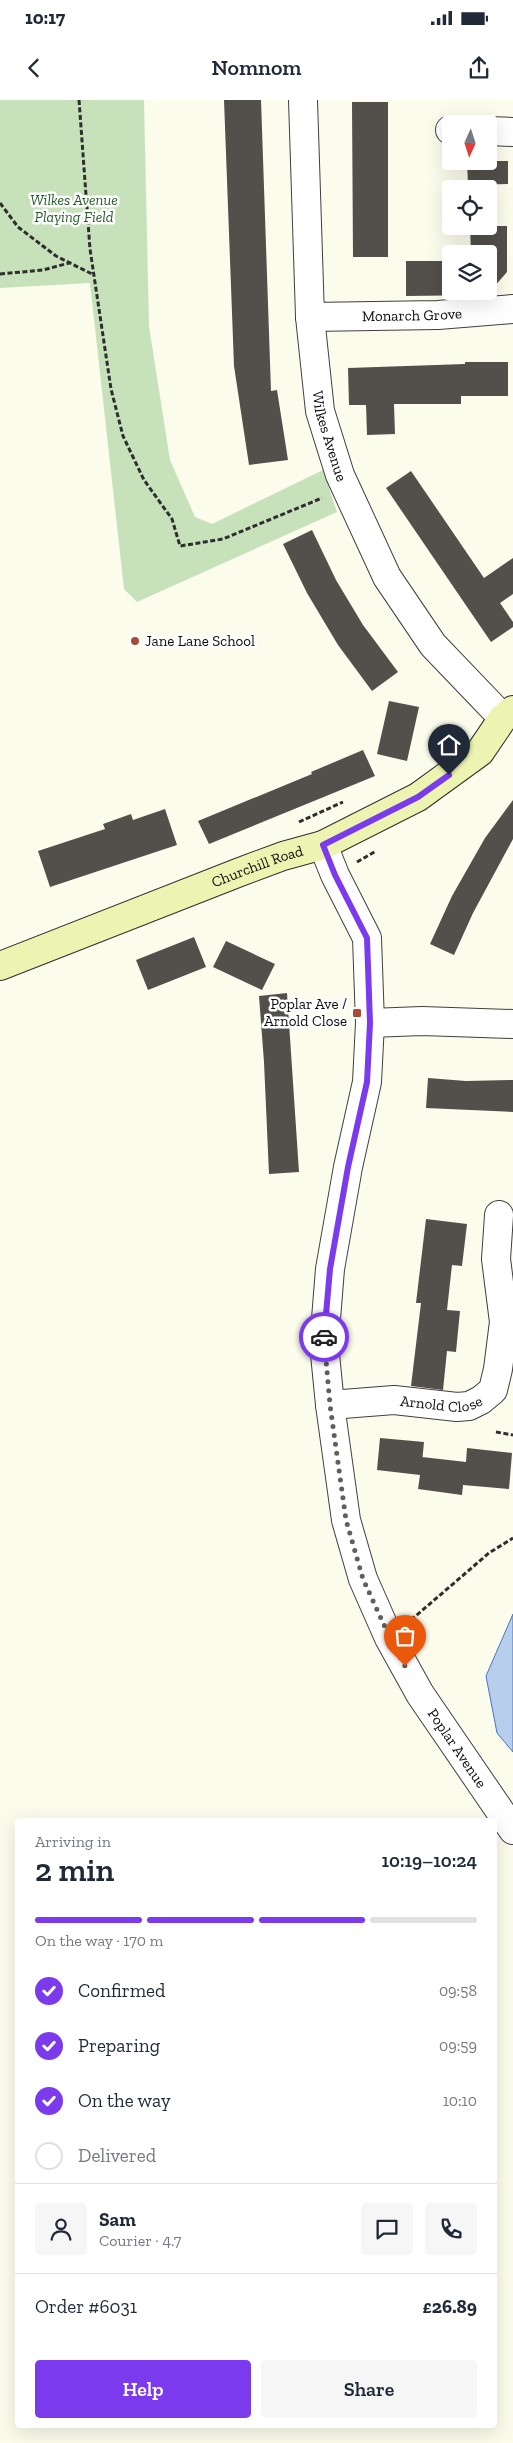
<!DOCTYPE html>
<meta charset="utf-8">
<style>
:root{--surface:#fff;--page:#f6f6f7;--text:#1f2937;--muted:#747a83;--line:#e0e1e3;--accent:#7c3aed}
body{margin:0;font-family:"Zilla Slab",serif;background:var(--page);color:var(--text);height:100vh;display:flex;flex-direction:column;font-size:19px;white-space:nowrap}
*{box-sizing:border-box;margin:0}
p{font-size:16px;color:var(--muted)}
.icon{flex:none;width:28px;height:28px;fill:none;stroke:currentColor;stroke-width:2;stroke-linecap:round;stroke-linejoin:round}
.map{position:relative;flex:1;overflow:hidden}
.side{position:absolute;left:15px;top:1718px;width:482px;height:610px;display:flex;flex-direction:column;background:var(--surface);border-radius:5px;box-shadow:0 5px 20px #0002}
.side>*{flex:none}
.needle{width:32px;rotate:183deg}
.tools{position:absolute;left:442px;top:15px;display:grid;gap:10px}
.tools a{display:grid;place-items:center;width:55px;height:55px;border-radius:5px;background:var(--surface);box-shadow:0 5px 20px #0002;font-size:25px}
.pin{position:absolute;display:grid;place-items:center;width:42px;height:42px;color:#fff;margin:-51px -21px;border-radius:50% 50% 50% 0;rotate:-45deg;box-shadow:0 0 5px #0007}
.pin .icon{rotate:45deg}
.courier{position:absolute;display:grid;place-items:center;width:50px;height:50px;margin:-25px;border:4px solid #7c3aed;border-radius:50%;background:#fff;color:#222;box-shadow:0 1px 6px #0007}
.summary em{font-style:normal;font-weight:600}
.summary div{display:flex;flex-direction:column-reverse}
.summary{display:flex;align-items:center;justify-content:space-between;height:85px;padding:0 20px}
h1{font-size:32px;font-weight:600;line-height:38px}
.bar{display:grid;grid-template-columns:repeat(4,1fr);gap:8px 5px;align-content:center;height:60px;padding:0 20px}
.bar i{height:6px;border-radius:4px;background:var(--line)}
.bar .on{background:var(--accent)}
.bar p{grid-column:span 4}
.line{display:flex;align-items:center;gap:12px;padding:0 20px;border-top:1px solid var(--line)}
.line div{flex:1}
.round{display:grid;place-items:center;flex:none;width:52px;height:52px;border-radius:5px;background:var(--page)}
ol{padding:0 20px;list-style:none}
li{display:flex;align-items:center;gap:15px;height:55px}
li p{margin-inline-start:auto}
li .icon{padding:5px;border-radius:50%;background:var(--accent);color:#fff;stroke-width:4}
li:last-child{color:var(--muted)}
li i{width:28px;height:28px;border:2px solid var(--line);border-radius:50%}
.action{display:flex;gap:10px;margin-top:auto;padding:10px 20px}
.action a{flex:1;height:58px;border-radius:5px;background:var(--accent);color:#fff;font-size:20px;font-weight:600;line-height:58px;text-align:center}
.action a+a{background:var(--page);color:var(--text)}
.status{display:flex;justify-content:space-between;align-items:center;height:35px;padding:0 25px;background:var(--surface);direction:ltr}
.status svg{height:14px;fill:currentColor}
header{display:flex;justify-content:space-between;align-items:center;height:65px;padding:0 20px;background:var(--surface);font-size:22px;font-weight:600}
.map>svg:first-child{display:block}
</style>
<div class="status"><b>10:17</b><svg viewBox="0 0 49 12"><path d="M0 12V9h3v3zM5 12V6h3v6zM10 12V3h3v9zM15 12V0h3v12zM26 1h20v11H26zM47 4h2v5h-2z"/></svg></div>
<header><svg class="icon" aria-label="back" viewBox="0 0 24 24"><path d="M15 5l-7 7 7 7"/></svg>Nomnom<svg class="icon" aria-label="share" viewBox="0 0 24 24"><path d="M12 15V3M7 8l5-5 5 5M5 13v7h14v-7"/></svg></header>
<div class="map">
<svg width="513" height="2343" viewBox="0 0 513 2343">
<rect width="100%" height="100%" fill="#fcfced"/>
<!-- green -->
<path fill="#c7e2bb" d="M 0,0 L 144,0 L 149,226 L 170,360 L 195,417 L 212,424 L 323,370 L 337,412 L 137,502 L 124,489 L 90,183 L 0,188 Z"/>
<!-- water -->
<path fill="#b8ceed" stroke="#4976ba" d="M 513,1514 L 513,1652 L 497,1633 L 486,1576 Z"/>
<!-- building -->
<path fill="#534f4a" d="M 224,0 L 261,0 L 271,291 L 277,290 L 288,360 L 249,365 L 234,266 Z
M 352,2 L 388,2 L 388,157 L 353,157 Z
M 467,61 L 508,61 L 508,84 L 468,85 Z
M 470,126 L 507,126 L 507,172 L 487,195 L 406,196 L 406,161 L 451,161 L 451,191 L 489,191 L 489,154 L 471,154 Z
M 465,262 L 508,262 L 508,296 L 461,296 L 461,304 L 394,304 L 395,334 L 367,335 L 366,305 L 349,305 L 348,268 L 465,264 Z
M 411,371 L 484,478 L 513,458 L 513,494 L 500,503 L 513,522 L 513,527 L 491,542 L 386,388 Z
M 312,430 L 336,480 L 363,525 L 398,572 L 372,591 L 338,545 L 307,493 L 283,444 Z
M 389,601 L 419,607 L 407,661 L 377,654 Z
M 363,650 L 375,676 L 209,744 L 198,721 L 312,674 L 311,672 Z
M 513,700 L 513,739 L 473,813 L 454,855 L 430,844 L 452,796 L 485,738 Z
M 165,709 L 177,745 L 50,787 L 38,751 L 105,729 L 103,724 L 131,714 L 133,720 Z
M 194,837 L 206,867 L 148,890 L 136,860 Z
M 226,841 L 275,864 L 262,890 L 213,867 Z
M 287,893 L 299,1072 L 269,1074 L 264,962 L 259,896 Z
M 428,978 L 466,981 L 513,980 L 513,1012 L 426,1008 Z
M 426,1119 L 467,1124 L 462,1166 L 452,1165 L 447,1210 L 460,1211 L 456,1252 L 447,1251 L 443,1290 L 411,1286 L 421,1203 L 416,1203 Z
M 380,1338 L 424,1342 L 422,1363 L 422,1357 L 466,1362 L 467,1348 L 512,1353 L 509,1389 L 463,1385 L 462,1395 L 418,1389 L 420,1375 L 377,1370 Z"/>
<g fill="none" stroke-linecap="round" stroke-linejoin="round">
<!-- street casing -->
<g stroke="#3f3f3f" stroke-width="30">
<g id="street">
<path id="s1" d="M 303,0 L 310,217 L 320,311 L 340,375 L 387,477 L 433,545 L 503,618"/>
<path d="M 450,30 L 451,30"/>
<path d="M 489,31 L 513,32"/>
<path id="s2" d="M 310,217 L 438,215 L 513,209"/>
<path id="s3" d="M 323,745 L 335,775 L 367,838 L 370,923 L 367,982 L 348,1067 L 330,1169 L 324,1244 L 330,1305 L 346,1420 L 363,1479 L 389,1538 L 420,1594 L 513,1730"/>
<path d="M 370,923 L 422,921 L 513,924"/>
<path id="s4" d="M 330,1305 L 394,1300 L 457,1307 L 469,1306 L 481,1300 L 493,1290 L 498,1269 L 504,1222 L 496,1159 L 499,1115"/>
</g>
</g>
<!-- secondary casing -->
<g stroke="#2e2e2e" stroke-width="30">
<g id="secondary">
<path id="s5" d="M 0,866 L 240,772 L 283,756 L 323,745 L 418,697 L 480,652 L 503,618 L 513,610"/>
</g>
</g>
<!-- path -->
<path stroke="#2e2e2e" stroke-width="3" stroke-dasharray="5 2.5" stroke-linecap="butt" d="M 79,0 L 90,149 L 111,289 L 123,336 L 144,380 L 172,419 L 180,446 L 223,439 L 322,398
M 0,103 L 18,127 L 56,156 L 94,175
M 0,174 L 43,170 L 69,163
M 299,722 L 343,702
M 357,762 L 376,751
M 496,1332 L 513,1335
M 411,1520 L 489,1453 L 513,1438"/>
<!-- street -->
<use href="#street" stroke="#fff" stroke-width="28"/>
<!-- secondary -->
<use href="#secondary" stroke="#edf4b1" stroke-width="28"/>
</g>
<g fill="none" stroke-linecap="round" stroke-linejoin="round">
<!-- done -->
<path stroke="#60605b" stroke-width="5" stroke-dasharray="0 9" d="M 324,1237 L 330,1305 L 346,1420 L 363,1479 L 390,1538 L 405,1566"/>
<!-- route -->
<path stroke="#7c3aed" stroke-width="6" d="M 324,1237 L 330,1169 L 348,1067 L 367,982 L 370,923 L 367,838 L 335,775 L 323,745 L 418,697 L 449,675"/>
</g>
<!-- markers -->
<g fill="#a94937" stroke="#fff" stroke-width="2">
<circle cx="135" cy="541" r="5"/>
<rect x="352" y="908" width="10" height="10" rx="2.5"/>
</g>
<g text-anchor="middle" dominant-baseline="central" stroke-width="5" stroke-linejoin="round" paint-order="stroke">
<!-- park labels -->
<g font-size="15" font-style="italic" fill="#255a25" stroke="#fff">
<text x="74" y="100">Wilkes Avenue<tspan x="74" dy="17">Playing Field</tspan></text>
</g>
<!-- street labels -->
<g font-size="15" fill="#0c0c0c" stroke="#fff">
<text stroke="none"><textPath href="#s2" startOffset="102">Monarch Grove</textPath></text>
<text stroke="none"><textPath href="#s1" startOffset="338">Wilkes Avenue</textPath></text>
<text stroke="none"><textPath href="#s5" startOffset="276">Churchill Road</textPath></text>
<text stroke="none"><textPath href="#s4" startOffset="112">Arnold Close</textPath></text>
<text stroke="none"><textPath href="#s3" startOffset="946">Poplar Avenue</textPath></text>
</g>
<!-- poi labels -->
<g font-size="15" fill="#0c0c0c" stroke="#fff" text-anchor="start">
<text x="145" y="541">Jane Lane School</text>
<text x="347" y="904" text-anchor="end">Poplar Ave /<tspan x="347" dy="17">Arnold Close</tspan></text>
</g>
</g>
</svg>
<div class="tools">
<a><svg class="needle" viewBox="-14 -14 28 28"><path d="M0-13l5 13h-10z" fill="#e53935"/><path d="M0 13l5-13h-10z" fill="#747a83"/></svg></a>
<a><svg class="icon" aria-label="locate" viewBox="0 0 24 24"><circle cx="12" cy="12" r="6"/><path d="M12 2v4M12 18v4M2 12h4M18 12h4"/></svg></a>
<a><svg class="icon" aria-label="layers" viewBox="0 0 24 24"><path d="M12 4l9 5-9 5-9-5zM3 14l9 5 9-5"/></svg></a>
</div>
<div class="pin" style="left:405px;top:1566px;background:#ea580c"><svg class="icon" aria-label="bag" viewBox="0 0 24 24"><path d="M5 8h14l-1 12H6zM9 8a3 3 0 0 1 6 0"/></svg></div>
<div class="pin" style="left:449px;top:675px;background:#1f2937"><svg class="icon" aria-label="home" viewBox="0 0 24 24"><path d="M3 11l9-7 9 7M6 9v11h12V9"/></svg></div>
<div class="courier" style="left:324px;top:1237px"><svg class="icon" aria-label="car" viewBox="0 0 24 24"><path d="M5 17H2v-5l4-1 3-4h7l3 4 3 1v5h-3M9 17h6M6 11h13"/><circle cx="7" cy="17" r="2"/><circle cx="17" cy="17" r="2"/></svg></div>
<section class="side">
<div class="summary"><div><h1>2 min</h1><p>Arriving in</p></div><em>10:19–10:24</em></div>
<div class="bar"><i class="on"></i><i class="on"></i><i class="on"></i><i></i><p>On the way · 170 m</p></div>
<ol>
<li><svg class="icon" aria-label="check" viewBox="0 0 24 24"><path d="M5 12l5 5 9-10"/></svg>Confirmed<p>09:58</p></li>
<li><svg class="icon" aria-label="check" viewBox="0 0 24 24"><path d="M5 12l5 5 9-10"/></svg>Preparing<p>09:59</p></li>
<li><svg class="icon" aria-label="check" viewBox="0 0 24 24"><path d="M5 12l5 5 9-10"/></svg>On the way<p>10:10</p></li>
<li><i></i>Delivered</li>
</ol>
<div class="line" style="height:90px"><a class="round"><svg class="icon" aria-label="person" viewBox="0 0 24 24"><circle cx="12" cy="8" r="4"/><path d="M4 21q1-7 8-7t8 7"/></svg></a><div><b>Sam</b><p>Courier · 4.7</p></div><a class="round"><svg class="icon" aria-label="chat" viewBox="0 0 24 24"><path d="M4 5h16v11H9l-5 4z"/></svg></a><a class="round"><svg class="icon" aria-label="phone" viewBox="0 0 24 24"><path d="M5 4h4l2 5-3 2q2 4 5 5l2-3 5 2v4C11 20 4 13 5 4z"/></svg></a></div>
<div class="line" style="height:65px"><div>Order #6031</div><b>£26.89</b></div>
<div class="action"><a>Help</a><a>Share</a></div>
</section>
</div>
